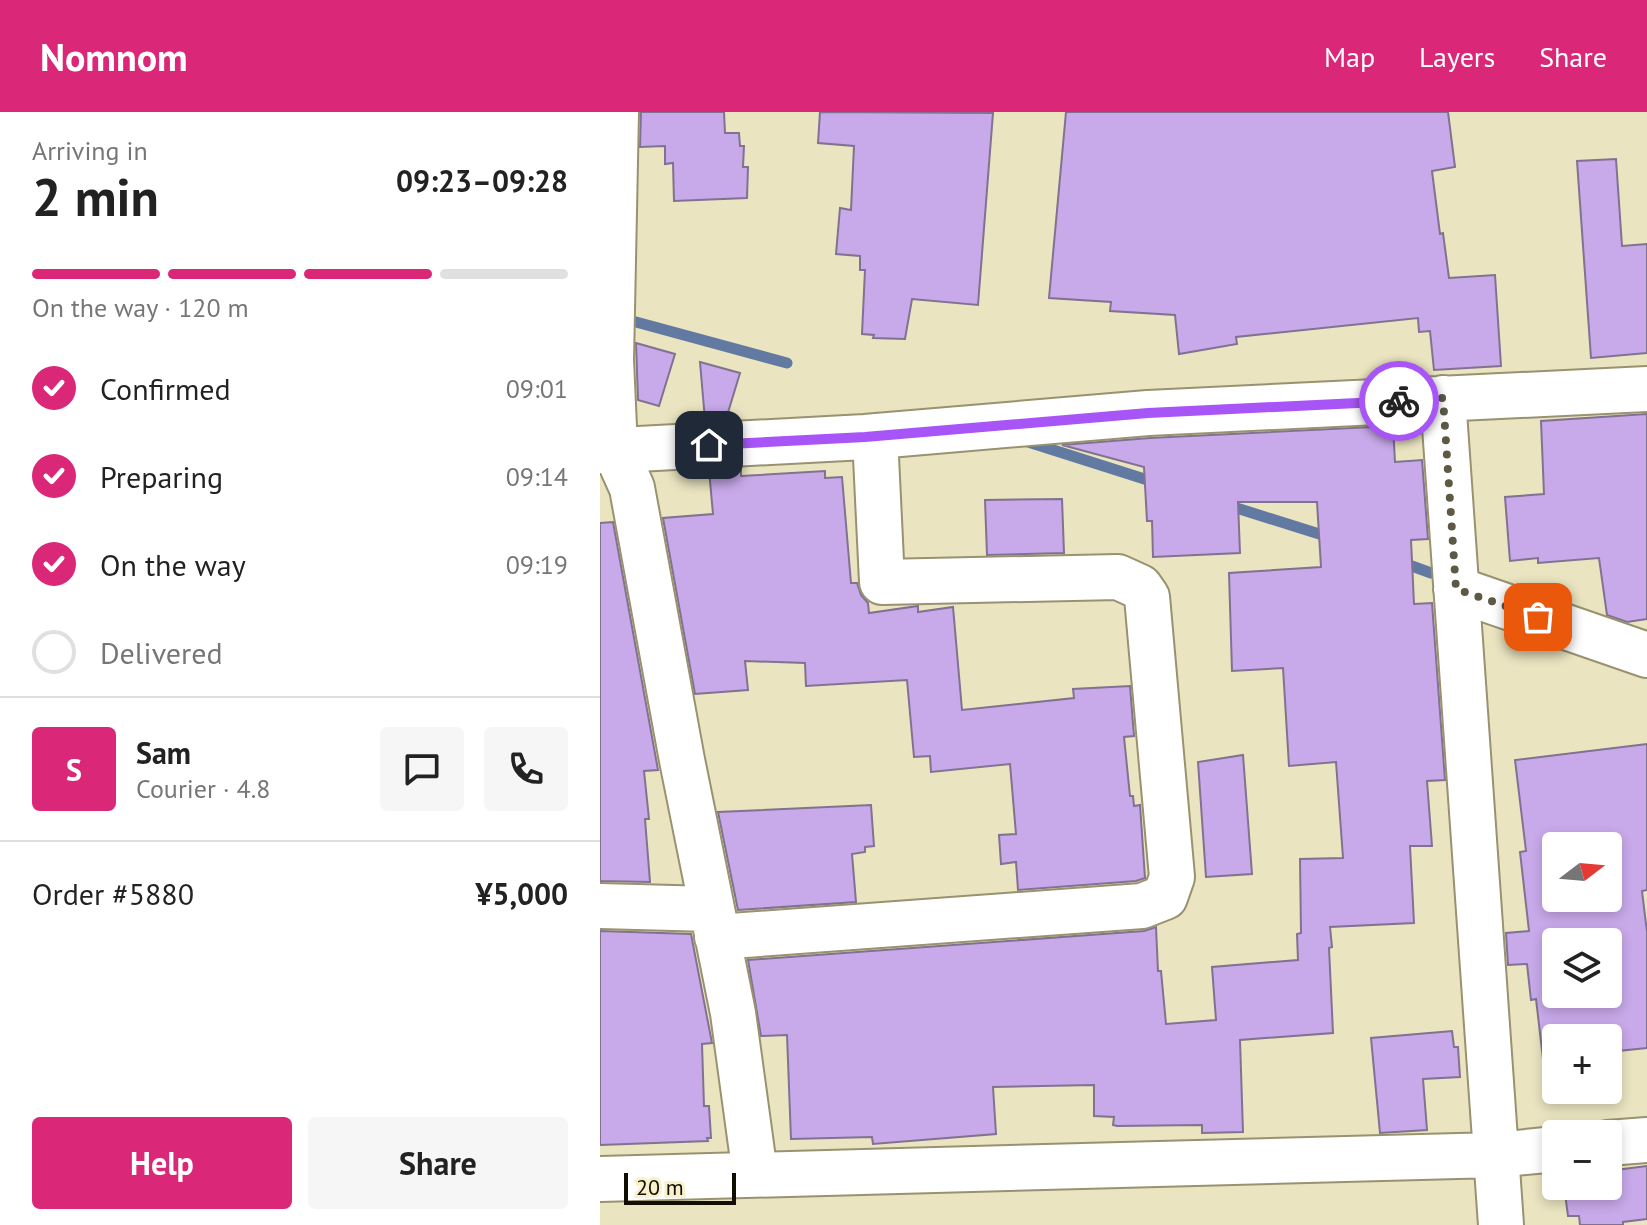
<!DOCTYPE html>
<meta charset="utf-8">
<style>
:root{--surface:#fff;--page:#f6f6f6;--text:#222;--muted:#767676;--line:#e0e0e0;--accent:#db2777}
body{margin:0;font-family:"PT Sans",sans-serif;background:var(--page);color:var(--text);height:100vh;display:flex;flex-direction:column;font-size:30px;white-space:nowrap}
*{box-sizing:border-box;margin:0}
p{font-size:26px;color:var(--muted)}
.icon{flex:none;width:44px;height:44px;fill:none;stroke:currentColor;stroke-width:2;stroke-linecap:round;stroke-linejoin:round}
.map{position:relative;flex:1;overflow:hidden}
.sheet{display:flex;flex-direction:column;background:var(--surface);width:600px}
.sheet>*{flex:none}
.needle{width:52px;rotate:74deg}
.tools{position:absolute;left:942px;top:720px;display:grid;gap:16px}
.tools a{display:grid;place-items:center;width:80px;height:80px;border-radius:8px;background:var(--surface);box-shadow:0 4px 12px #0003;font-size:40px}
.scale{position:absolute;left:24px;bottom:20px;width:112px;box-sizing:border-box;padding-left:8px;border:4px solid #110e03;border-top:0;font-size:22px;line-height:28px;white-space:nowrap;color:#110e03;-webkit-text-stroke:6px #f8f1cc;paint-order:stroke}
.pin{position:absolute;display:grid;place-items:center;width:68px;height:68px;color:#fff;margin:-34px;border-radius:16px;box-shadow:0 4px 12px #0006}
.courier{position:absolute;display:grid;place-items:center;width:80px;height:80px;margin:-40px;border:6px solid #a855f7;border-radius:50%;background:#fff;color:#222;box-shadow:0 2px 10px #0007}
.summary em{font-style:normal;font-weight:600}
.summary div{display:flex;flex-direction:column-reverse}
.summary{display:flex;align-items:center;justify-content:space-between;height:136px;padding:0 32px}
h1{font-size:52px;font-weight:600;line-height:60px}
.bar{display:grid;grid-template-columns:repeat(4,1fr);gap:12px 8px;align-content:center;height:96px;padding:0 32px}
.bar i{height:10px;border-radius:6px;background:var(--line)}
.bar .on{background:var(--accent)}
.bar p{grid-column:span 4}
.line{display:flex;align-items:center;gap:20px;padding:0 32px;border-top:2px solid var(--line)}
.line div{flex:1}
.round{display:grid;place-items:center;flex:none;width:84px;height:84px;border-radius:8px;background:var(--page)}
ol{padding:0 32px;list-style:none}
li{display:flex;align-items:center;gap:24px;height:88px}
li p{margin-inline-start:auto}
li .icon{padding:8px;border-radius:50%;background:var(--accent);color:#fff;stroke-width:4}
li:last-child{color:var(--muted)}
li i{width:44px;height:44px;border:4px solid var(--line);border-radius:50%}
.cta{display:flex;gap:16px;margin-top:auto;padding:16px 32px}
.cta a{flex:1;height:92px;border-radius:8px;background:var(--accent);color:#fff;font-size:32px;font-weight:600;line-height:92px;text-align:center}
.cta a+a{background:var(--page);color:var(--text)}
header{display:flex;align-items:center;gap:48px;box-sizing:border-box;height:112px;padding:0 40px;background:var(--accent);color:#fff}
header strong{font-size:38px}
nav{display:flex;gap:44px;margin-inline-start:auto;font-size:28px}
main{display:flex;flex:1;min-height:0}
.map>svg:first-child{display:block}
</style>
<header>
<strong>Nomnom</strong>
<nav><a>Map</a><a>Layers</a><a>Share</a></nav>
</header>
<main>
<section class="sheet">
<div class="summary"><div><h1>2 min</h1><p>Arriving in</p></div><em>09:23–09:28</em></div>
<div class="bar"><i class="on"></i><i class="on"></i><i class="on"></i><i></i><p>On the way · 120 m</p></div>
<ol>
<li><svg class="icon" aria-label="check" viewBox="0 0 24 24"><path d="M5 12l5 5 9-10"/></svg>Confirmed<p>09:01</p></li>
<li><svg class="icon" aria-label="check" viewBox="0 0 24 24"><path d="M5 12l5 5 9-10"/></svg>Preparing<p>09:14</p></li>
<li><svg class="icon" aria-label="check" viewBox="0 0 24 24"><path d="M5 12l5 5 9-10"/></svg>On the way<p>09:19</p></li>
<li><i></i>Delivered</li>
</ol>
<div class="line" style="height:144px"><b class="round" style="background:var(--accent);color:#fff">S</b><div><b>Sam</b><p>Courier · 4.8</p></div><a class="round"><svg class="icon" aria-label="chat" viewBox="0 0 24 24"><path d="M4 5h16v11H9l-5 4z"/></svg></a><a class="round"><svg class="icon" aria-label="phone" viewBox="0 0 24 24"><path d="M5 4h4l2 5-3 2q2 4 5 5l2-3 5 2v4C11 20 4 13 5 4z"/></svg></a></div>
<div class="line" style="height:104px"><div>Order #5880</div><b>¥5,000</b></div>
<div class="cta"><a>Help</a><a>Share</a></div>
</section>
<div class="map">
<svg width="1047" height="1113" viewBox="0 0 1047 1113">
<rect width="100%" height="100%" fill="#eae4c0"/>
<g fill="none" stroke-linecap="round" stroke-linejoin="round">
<!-- stream -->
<path stroke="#627aa1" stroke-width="11" d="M 36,210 L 187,251
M 425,329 L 557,371
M 627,393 L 732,426
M 798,449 L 831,461"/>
</g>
<!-- building -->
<path fill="#c8a9ea" stroke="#807290" stroke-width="2" fill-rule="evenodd" d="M 41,0 L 124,0 L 125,21 L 139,21 L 140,34 L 144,34 L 143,55 L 148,55 L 147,86 L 74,89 L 73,51 L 65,52 L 65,34 L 40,35 Z
M 220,0 L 393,1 L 378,193 L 312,187 L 305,227 L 273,226 L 274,223 L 262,222 L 265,158 L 260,158 L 260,144 L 236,142 L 240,96 L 251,98 L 254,34 L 218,31 Z
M 466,0 L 848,0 L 855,55 L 832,59 L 840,122 L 843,121 L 849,166 L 895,163 L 901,254 L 834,258 L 830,219 L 819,220 L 818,206 L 636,225 L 637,232 L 579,242 L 575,203 L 510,199 L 511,190 L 449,186 Z
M 1016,47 L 1022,134 L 1047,132 L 1047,241 L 991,246 L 977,49 Z
M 36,231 L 75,242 L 59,294 L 38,288 Z
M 100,250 L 140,261 L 126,307 L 105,308 Z
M 1047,302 L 1047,507 L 1027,510 L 1007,503 L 999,446 L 938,451 L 938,446 L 910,449 L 905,385 L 944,382 L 941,309 Z
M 793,314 L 795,350 L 822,348 L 828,427 L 811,428 L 814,492 L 832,491 L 845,668 L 827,669 L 832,734 L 810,734 L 814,811 L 730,815 L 732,835 L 729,836 L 733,921 L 640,928 L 643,1020 L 602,1021 L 602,1013 L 517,1014 L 513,1013 L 514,1005 L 494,1004 L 494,973 L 393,975 L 396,1022 L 273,1032 L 272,1025 L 191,1027 L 187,923 L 161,924 L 148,848 L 544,819 L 556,815 L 558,859 L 561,859 L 566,912 L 616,908 L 612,855 L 698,848 L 697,822 L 701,821 L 700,747 L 743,746 L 736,650 L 689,654 L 683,556 L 632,559 L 629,461 L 721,455 L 717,390 L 638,390 L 640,441 L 553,445 L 552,409 L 547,409 L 544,355 L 462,333 L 550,326 Z
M 141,357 L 141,364 L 225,359 L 225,366 L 242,365 L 251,471 L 257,471 L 261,483 L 268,491 L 269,501 L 318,494 L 318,500 L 353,495 L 362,598 L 474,586 L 473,577 L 530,574 L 534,624 L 524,625 L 530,684 L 533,684 L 534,694 L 540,693 L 545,766 L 536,769 L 418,778 L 416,750 L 401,752 L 399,723 L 416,722 L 410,652 L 331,660 L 330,644 L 314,645 L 307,568 L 206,574 L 205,551 L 145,549 L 148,578 L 95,582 L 63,406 L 113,402 L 109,358 Z
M 462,387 L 464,441 L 387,443 L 385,388 Z
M 13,410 L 58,658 L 44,659 L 49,707 L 45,707 L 50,770 L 0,769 L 0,411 Z
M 1047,632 L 1047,778 L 1042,779 L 1047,820 L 1047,936 L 1009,940 L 1012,960 L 1008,961 L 1008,926 L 956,926 L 956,959 L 955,945 L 943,947 L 936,887 L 931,888 L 927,852 L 908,853 L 906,821 L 929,819 L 920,740 L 926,739 L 915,648 ZM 956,734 L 1008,734 L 1008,786 L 956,786 ZM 956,830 L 1008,830 L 1008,882 L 956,882 Z
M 643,643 L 652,762 L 606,765 L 598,650 Z
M 271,693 L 274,734 L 265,735 L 265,740 L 252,742 L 256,790 L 138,798 L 118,700 Z
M 0,819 L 91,822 L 112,931 L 102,932 L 104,994 L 109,994 L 111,1026 L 107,1026 L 108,1029 L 0,1033 Z
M 852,919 L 854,935 L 858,935 L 860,965 L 823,967 L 827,1018 L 780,1021 L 771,926 Z
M 1047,1054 L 1047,1107 L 1023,1110 L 1023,1113 L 980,1113 L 979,1104 L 968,1104 L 964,1074 L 1008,1074 L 1008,1059 Z"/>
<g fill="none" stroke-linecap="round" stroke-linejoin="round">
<!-- minor casing -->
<g stroke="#989270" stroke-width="48">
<path id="minor" d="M 16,0 L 11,248 L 15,338 L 32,376 L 82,648 L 133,901 L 155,1062
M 843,286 L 901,1113
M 0,339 L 265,325 L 548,301 L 1047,277
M 856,477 L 1047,543
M 0,794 L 110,797
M 117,825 L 542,794 L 565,785 L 572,765 L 547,485 L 540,475 L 518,465 L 282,470 L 275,324
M 1008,1031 L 1047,1028
M 0,1067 L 896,1043 L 956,1037"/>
</g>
<!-- minor -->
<use href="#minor" stroke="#fff" stroke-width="44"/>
</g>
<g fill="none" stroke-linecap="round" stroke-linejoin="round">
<!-- done -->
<path stroke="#5d5945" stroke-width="8" stroke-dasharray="0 14.4" d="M 799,289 L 843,286 L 856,477 L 938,505"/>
<!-- route -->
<path stroke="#a855f7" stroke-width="10" d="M 109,333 L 265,325 L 548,301 L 799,289"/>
</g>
</svg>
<div class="tools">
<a><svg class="needle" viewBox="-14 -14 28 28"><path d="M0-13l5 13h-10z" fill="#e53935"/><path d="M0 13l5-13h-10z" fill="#767676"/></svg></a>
<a><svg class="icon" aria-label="layers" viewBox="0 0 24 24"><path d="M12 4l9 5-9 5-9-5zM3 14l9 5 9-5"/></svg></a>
<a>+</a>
<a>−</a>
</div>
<div class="scale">20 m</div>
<div class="pin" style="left:938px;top:505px;background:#ea580c"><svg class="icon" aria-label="bag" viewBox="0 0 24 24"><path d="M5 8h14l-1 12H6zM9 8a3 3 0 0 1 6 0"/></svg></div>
<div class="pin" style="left:109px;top:333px;background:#1f2937"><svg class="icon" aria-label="home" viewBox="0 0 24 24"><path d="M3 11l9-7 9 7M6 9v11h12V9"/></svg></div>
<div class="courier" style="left:799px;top:289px"><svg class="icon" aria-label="bike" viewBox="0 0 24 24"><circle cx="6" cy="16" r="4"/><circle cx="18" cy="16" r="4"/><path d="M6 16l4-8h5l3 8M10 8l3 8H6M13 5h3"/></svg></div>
</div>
</main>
